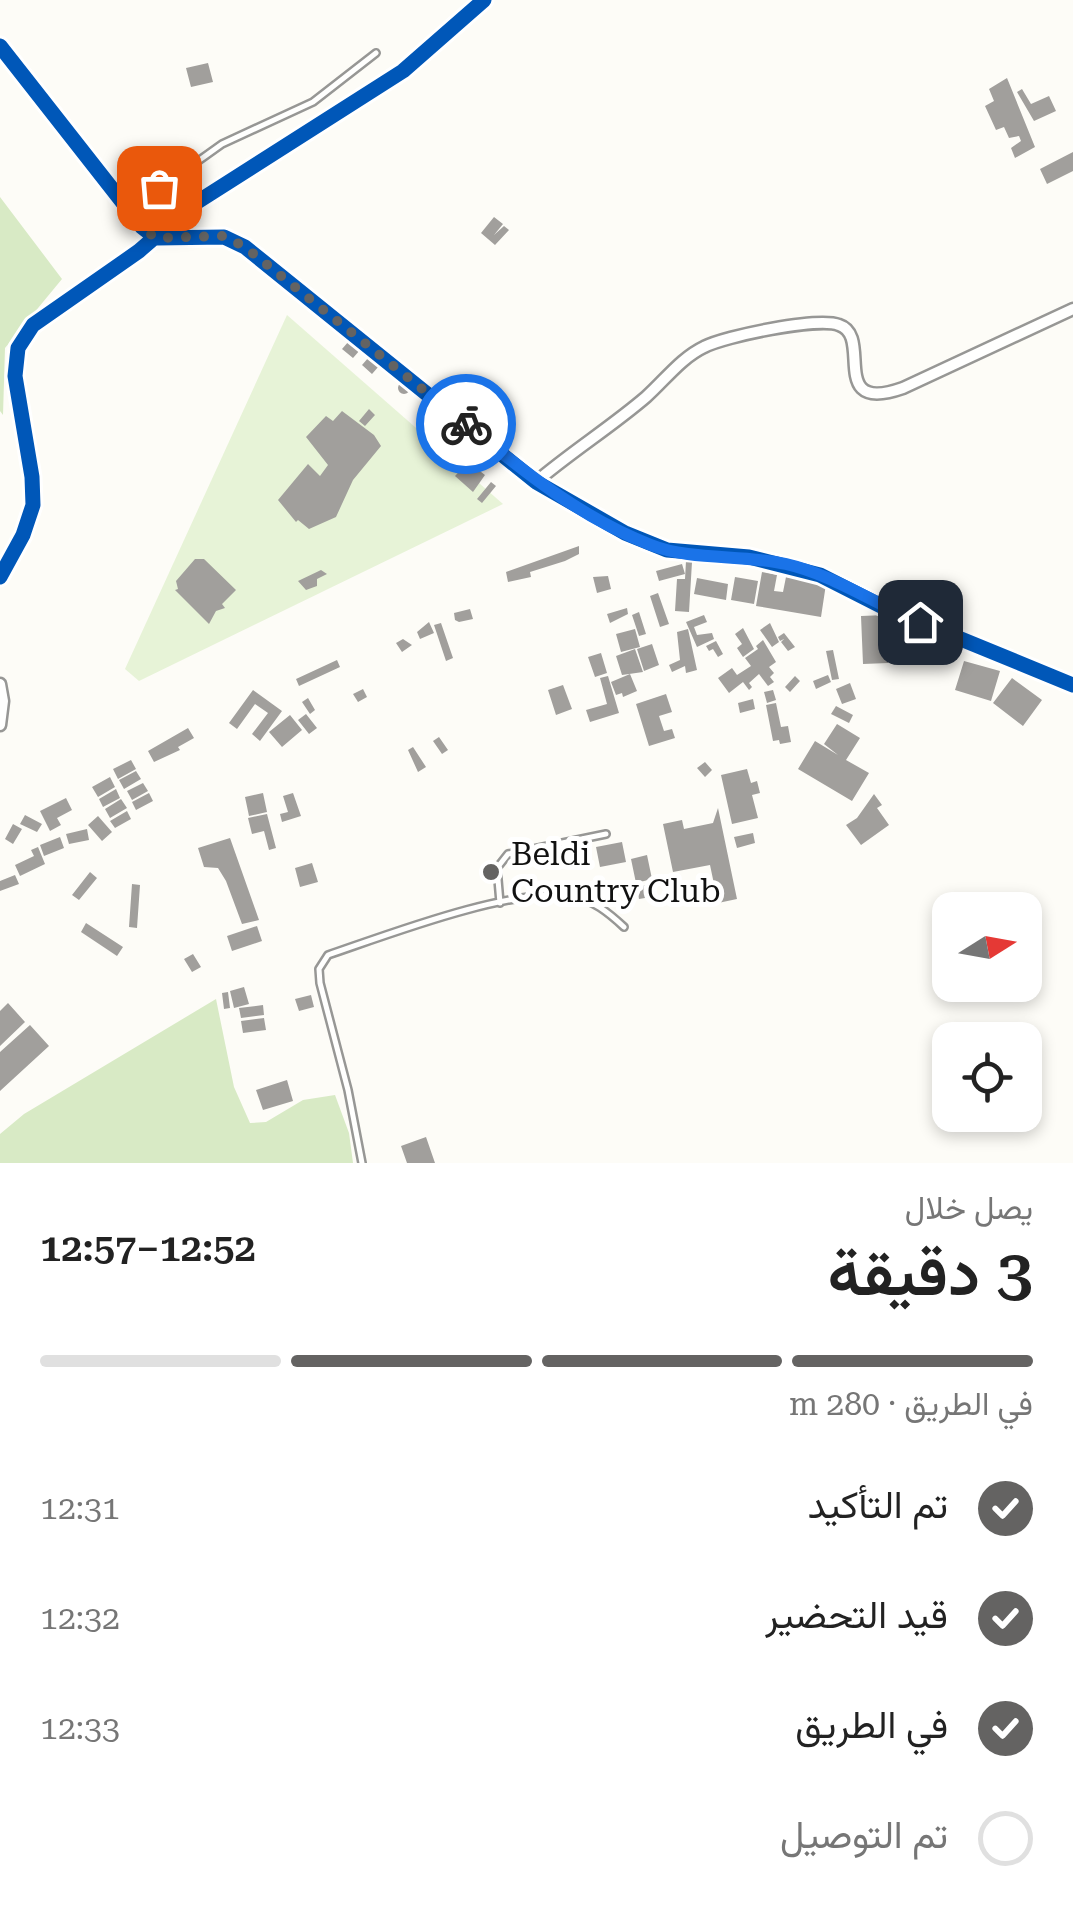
<!DOCTYPE html>
<html lang="ar">
<meta charset="utf-8">
<style>
:root{--surface:#fff;--page:#f2f2f2;--text:#222;--muted:#767676;--line:#e0e0e0;--accent:#646362}
body{margin:0;font-family:"Roboto Serif",Vazirmatn,serif;background:var(--page);color:var(--text);direction:rtl;height:100vh;display:flex;flex-direction:column;font-size:38px;white-space:nowrap}
*{box-sizing:border-box;margin:0}
p{font-size:32px;color:var(--muted)}
.icon{flex:none;width:55px;height:55px;fill:none;stroke:currentColor;stroke-width:2;stroke-linecap:round;stroke-linejoin:round}
.map{position:relative;height:1163px;overflow:hidden;direction:ltr}
.details{display:flex;flex-direction:column;background:var(--surface);flex:1}
.details>*{flex:none}
.needle{width:65px;rotate:79deg}
.controls{position:absolute;left:932px;top:892px;display:grid;gap:20px}
.controls a{display:grid;place-items:center;width:110px;height:110px;border-radius:20px;background:var(--surface);box-shadow:0 5px 15px #0003;font-size:50px}
.pin{position:absolute;display:grid;place-items:center;width:85px;height:85px;color:#fff;margin:-42px;border-radius:20px;box-shadow:0 5px 15px #0006}
.courier{position:absolute;display:grid;place-items:center;width:100px;height:100px;margin:-50px;border:8px solid #1a73e8;border-radius:50%;background:#fff;color:#222;box-shadow:0 2px 12px #0007}
.head em{font-style:normal;font-weight:600}
.head div{display:flex;flex-direction:column-reverse}
.head{display:flex;align-items:center;justify-content:space-between;height:170px;padding:0 40px}
h1{font-size:65px;font-weight:600;line-height:75px}
.bar{display:grid;grid-template-columns:repeat(4,1fr);gap:15px 10px;align-content:center;height:120px;padding:0 40px}
.bar i{height:12px;border-radius:8px;background:var(--line)}
.bar .on{background:var(--accent)}
.bar p{grid-column:span 4}
ol{padding:0 40px;list-style:none}
li{display:flex;align-items:center;gap:30px;height:110px}
li p{margin-inline-start:auto}
li .icon{padding:10px;border-radius:50%;background:var(--accent);color:#fff;stroke-width:4}
li:last-child{color:var(--muted)}
li i{width:55px;height:55px;border:5px solid var(--line);border-radius:50%}
.map>svg:first-child{display:block}
</style>
<div class="map">
<svg width="1073" height="1163" viewBox="0 0 1073 1163">
<rect width="100%" height="100%" fill="#fdfcf7"/>
<!-- green -->
<path fill="#e7f3d7" d="M 287,315 L 503,504 L 139,681 L 125,669 Z"/>
<!-- forest -->
<path fill="#d8eac5" d="M 0,197 L 62,279 L 5,348 L 3,415 L 0,411 Z
M 216,999 L 234,1087 L 250,1123 L 266,1122 L 303,1100 L 335,1095 L 349,1133 L 353,1163 L 0,1163 L 0,1134 L 24,1114 Z"/>
<!-- building -->
<path fill="#a19f9c" d="M 208,63 L 213,82 L 191,87 L 186,68 Z
M 1007,78 L 1035,147 L 1015,158 L 1011,148 L 1021,141 L 1019,136 L 1009,138 L 1004,127 L 996,130 L 985,106 L 994,101 L 989,89 Z
M 1022,89 L 1031,104 L 1049,96 L 1056,111 L 1034,121 L 1017,92 Z
M 1073,152 L 1073,171 L 1047,184 L 1040,169 Z
M 494,217 L 503,224 L 494,235 L 504,226 L 509,230 L 495,245 L 481,233 Z
M 349,341 L 360,350 L 353,358 L 342,349 Z
M 369,357 L 379,366 L 372,374 L 362,365 Z
M398 388a6 6 0 1 1 12 0a6 6 0 1 1-12 0Z
M 426,403 L 437,413 L 431,421 L 419,410 Z
M 369,409 L 375,415 L 365,426 L 359,421 Z
M 342,411 L 374,435 L 381,446 L 353,480 L 336,517 L 309,529 L 298,520 L 296,522 L 278,500 L 308,464 L 320,476 L 328,465 L 306,437 L 326,416 L 333,421 Z
M 468,434 L 475,444 L 472,448 L 460,443 Z
M 468,462 L 485,475 L 473,492 L 455,476 Z
M 491,482 L 496,486 L 482,503 L 477,499 Z
M 579,546 L 579,554 L 565,561 L 530,572 L 531,577 L 508,582 L 506,572 Z
M 195,559 L 204,559 L 236,590 L 222,604 L 225,608 L 216,611 L 209,624 L 175,590 L 178,589 L 176,581 Z
M 686,561 L 692,562 L 689,612 L 675,611 L 677,579 L 685,579 Z
M 682,564 L 685,574 L 659,581 L 656,571 Z
M 321,570 L 327,574 L 317,579 L 317,586 L 306,590 L 298,581 Z
M 762,572 L 777,575 L 774,591 L 783,592 L 786,577 L 826,584 L 821,617 L 756,606 Z
M 608,576 L 611,589 L 597,593 L 593,577 Z
M 735,577 L 758,581 L 754,604 L 731,600 Z
M 697,578 L 728,584 L 726,600 L 694,594 Z
M 658,593 L 669,624 L 660,627 L 650,596 Z
M 627,608 L 628,614 L 610,623 L 607,614 Z
M 470,609 L 473,619 L 459,622 L 455,620 L 454,613 Z
M 639,612 L 646,634 L 639,636 L 632,615 Z
M 704,615 L 707,622 L 694,627 L 697,635 L 712,633 L 714,639 L 697,647 L 686,622 Z
M 886,615 L 888,663 L 863,664 L 861,616 Z
M 429,622 L 434,633 L 420,639 L 417,632 Z
M 441,623 L 453,658 L 446,661 L 434,625 Z
M 770,623 L 779,642 L 772,647 L 760,630 Z
M 743,628 L 754,649 L 743,657 L 737,648 L 742,644 L 735,634 Z
M 635,629 L 640,647 L 621,652 L 616,634 Z
M 688,629 L 697,670 L 686,673 L 685,666 L 672,672 L 669,665 L 680,660 L 677,632 Z
M 784,633 L 795,647 L 788,651 L 781,642 L 784,639 L 780,641 L 778,637 Z
M 403,639 L 412,645 L 402,652 L 396,643 Z
M 763,640 L 776,662 L 769,667 L 774,673 L 770,677 L 774,682 L 768,686 L 759,674 L 749,683 L 752,687 L 749,690 L 743,682 L 729,693 L 718,678 L 732,668 L 737,675 L 751,666 L 745,658 L 758,649 L 756,646 Z
M 716,641 L 723,654 L 718,657 L 713,649 L 709,651 L 706,646 Z
M 652,644 L 659,665 L 644,671 L 637,649 Z
M 635,649 L 643,672 L 622,675 L 616,656 Z
M 833,650 L 839,679 L 832,680 L 826,651 Z
M 601,653 L 607,673 L 595,677 L 588,657 Z
M 337,660 L 340,667 L 299,686 L 296,679 Z
M 964,661 L 1000,671 L 991,701 L 955,690 Z
M 630,674 L 637,691 L 623,697 L 622,693 L 616,695 L 611,682 Z
M 828,675 L 831,682 L 816,689 L 813,681 Z
M 608,676 L 619,713 L 590,722 L 586,710 L 607,704 L 600,678 Z
M 795,676 L 800,681 L 790,692 L 785,687 Z
M 1012,678 L 1042,700 L 1023,726 L 993,703 Z
M 850,683 L 856,699 L 842,704 L 836,689 Z
M 563,685 L 572,709 L 556,715 L 548,690 Z
M 363,689 L 367,697 L 358,702 L 353,694 Z
M 253,690 L 282,711 L 260,741 L 252,734 L 268,713 L 255,704 L 237,729 L 229,723 Z
M 773,690 L 776,700 L 767,703 L 764,692 Z
M 666,694 L 672,712 L 659,716 L 664,731 L 672,729 L 675,738 L 649,746 L 636,704 Z
M 308,698 L 315,710 L 310,714 L 302,702 Z
M 753,699 L 755,709 L 740,713 L 738,703 Z
M 776,703 L 781,727 L 788,726 L 791,742 L 780,744 L 779,740 L 773,741 L 766,705 Z
M 836,706 L 853,715 L 849,723 L 831,714 Z
M 306,714 L 317,728 L 309,734 L 298,720 Z
M 290,715 L 302,730 L 282,747 L 269,732 Z
M 837,724 L 860,738 L 846,760 L 869,773 L 852,801 L 798,769 L 815,741 L 838,755 L 824,744 Z
M 188,728 L 194,738 L 178,747 L 180,750 L 154,762 L 148,751 Z
M 439,737 L 448,750 L 442,754 L 433,741 Z
M 413,747 L 426,767 L 418,772 L 408,750 Z
M 131,760 L 136,769 L 118,779 L 113,769 Z
M 705,762 L 712,770 L 705,777 L 697,768 Z
M 747,769 L 751,783 L 757,781 L 760,793 L 752,795 L 758,818 L 732,824 L 721,775 Z
M 136,771 L 141,779 L 124,789 L 119,780 Z
M 110,777 L 115,787 L 98,797 L 92,787 Z
M 143,783 L 148,791 L 132,800 L 127,791 Z
M 116,789 L 120,798 L 103,807 L 99,799 Z
M 149,793 L 153,801 L 136,810 L 132,802 Z
M 263,793 L 267,812 L 249,816 L 245,797 Z
M 293,793 L 301,816 L 282,822 L 280,814 L 288,812 L 283,796 Z
M 874,794 L 882,805 L 877,808 L 889,825 L 861,845 L 846,825 L 857,818 Z
M 66,798 L 72,810 L 57,818 L 61,825 L 50,831 L 40,811 Z
M 121,799 L 127,808 L 110,818 L 105,809 Z
M 718,808 L 737,899 L 718,903 L 710,865 L 673,872 L 663,824 L 682,820 L 684,829 L 713,823 Z
M 127,811 L 131,819 L 115,828 L 110,821 Z
M 267,814 L 276,848 L 269,850 L 264,831 L 252,834 L 248,818 Z
M 25,815 L 42,824 L 37,832 L 20,824 Z
M 98,816 L 112,832 L 102,841 L 88,825 Z
M 13,824 L 22,829 L 13,844 L 5,839 Z
M 87,829 L 89,840 L 69,844 L 66,834 Z
M 753,833 L 755,843 L 737,848 L 734,837 Z
M 60,837 L 64,848 L 44,856 L 40,845 Z
M 230,838 L 259,920 L 242,924 L 226,881 L 218,868 L 204,867 L 198,848 Z
M 622,842 L 626,862 L 600,867 L 596,847 Z
M 38,847 L 45,864 L 20,876 L 15,865 L 34,856 L 31,850 Z
M 647,855 L 652,879 L 636,883 L 631,859 Z
M 312,863 L 318,882 L 300,887 L 295,868 Z
M 90,872 L 97,878 L 79,900 L 72,895 Z
M 15,875 L 19,884 L 0,891 L 0,881 Z
M 654,883 L 657,896 L 639,899 L 637,887 Z
M 132,884 L 140,885 L 137,928 L 129,927 Z
M 86,923 L 123,947 L 117,956 L 81,932 Z
M 257,926 L 262,941 L 232,951 L 227,936 Z
M 193,954 L 201,967 L 192,972 L 184,959 Z
M 244,987 L 249,1004 L 234,1008 L 230,991 Z
M 228,992 L 230,1008 L 224,1009 L 222,993 Z
M 311,995 L 314,1007 L 299,1011 L 295,999 Z
M 8,1003 L 25,1022 L 0,1046 L 0,1011 Z
M 263,1005 L 264,1015 L 241,1018 L 239,1008 Z
M 264,1018 L 266,1030 L 243,1033 L 241,1021 Z
M 30,1025 L 49,1046 L 0,1091 L 0,1052 Z
M 287,1080 L 293,1101 L 263,1110 L 256,1090 Z
M 426,1137 L 435,1163 L 407,1163 L 401,1146 Z"/>
<g fill="none" stroke-linecap="round" stroke-linejoin="round">
<!-- lane casing -->
<g stroke="#979795" stroke-width="10">
<path id="lane" d="M 131,209 L 222,144 L 313,102 L 376,53
M 500,903 L 497,868 L 508,854 L 606,834
M 362,1163 L 348,1090 L 320,983 L 319,969 L 328,955 C 387,935 512,887 571,896 C 592,899 609,913 624,927"/>
</g>
<!-- street casing -->
<g stroke="#979795" stroke-width="15">
<path id="street" d="M 0,46 L 142,227 L 156,238 L 224,237 L 245,247 L 536,482 L 625,533 L 667,550 L 749,557 L 820,575 L 885,608 L 1073,685
M 536,482 C 571,452 611,427 646,397 C 665,380 681,358 704,347 C 725,336 818,317 839,325 C 874,336 826,415 903,388 L 1073,309
M 0,577 L 23,535 L 33,505 L 32,477 L 15,376 L 18,348 L 33,325 L 139,251 L 191,206 L 403,71 L 484,0
M 0,684 L 3,701 L 0,725"/>
</g>
<!-- lane -->
<use href="#lane" stroke="#fffffe" stroke-width="5"/>
<!-- street -->
<use href="#street" stroke="#fffffe" stroke-width="10"/>
<!-- cycleway casing -->
<g stroke="#fff" stroke-width="21">
<path id="cycleway" d="M 0,46 L 142,227 L 156,238 L 224,237 L 245,247 L 536,482 L 625,533 L 667,550 L 749,557 L 820,575 L 885,608 L 1073,685
M 0,577 L 23,535 L 33,505 L 32,477 L 15,376 L 18,348 L 33,325 L 139,251 L 191,206 L 403,71 L 484,0"/>
</g>
<!-- cycleway -->
<use href="#cycleway" stroke="#0057b8" stroke-width="15"/>
</g>
<g fill="none" stroke-linecap="round" stroke-linejoin="round">
<!-- done -->
<path stroke="#646362" stroke-width="10" stroke-dasharray="0 18" d="M 159,188 L 128,210 L 142,228 L 156,238 L 224,236 L 245,247 L 466,424"/>
<!-- route -->
<path stroke="#1a73e8" stroke-width="12" d="M 466,424 C 523,471 581,518 651,545 C 691,561 743,554 786,564 C 834,575 874,604 920,622"/>
</g>
<!-- markers -->
<circle fill="#646362" stroke="#fff" stroke-width="4" cx="491" cy="872" r="10"/>
<g text-anchor="middle" dominant-baseline="central" stroke-width="10" stroke-linejoin="round" paint-order="stroke">
<!-- poi labels -->
<g font-size="32" fill="#111" stroke="#fff" text-anchor="start">
<text x="511" y="854">Beldi<tspan x="511" dy="37">Country Club</tspan></text>
</g>
</g>
</svg>
<div class="controls">
<a><svg class="needle" viewBox="-14 -14 28 28"><path d="M0-13l5 13h-10z" fill="#e53935"/><path d="M0 13l5-13h-10z" fill="#767676"/></svg></a>
<a><svg class="icon" aria-label="locate" viewBox="0 0 24 24"><circle cx="12" cy="12" r="6"/><path d="M12 2v4M12 18v4M2 12h4M18 12h4"/></svg></a>
</div>
<div class="pin" style="left:159px;top:188px;background:#ea580c"><svg class="icon" aria-label="bag" viewBox="0 0 24 24"><path d="M5 8h14l-1 12H6zM9 8a3 3 0 0 1 6 0"/></svg></div>
<div class="pin" style="left:920px;top:622px;background:#1f2937"><svg class="icon" aria-label="home" viewBox="0 0 24 24"><path d="M3 11l9-7 9 7M6 9v11h12V9"/></svg></div>
<div class="courier" style="left:466px;top:424px"><svg class="icon" aria-label="bike" viewBox="0 0 24 24"><circle cx="6" cy="16" r="4"/><circle cx="18" cy="16" r="4"/><path d="M6 16l4-8h5l3 8M10 8l3 8H6M13 5h3"/></svg></div>
</div>
<section class="details">
<div class="head"><div><h1>3 دقيقة</h1><p>يصل خلال</p></div><em>12:52–12:57</em></div>
<div class="bar"><i class="on"></i><i class="on"></i><i class="on"></i><i></i><p>في الطريق · 280 m</p></div>
<ol>
<li><svg class="icon" aria-label="check" viewBox="0 0 24 24"><path d="M5 12l5 5 9-10"/></svg>تم التأكيد<p>12:31</p></li>
<li><svg class="icon" aria-label="check" viewBox="0 0 24 24"><path d="M5 12l5 5 9-10"/></svg>قيد التحضير<p>12:32</p></li>
<li><svg class="icon" aria-label="check" viewBox="0 0 24 24"><path d="M5 12l5 5 9-10"/></svg>في الطريق<p>12:33</p></li>
<li><i></i>تم التوصيل</li>
</ol>
</section>
